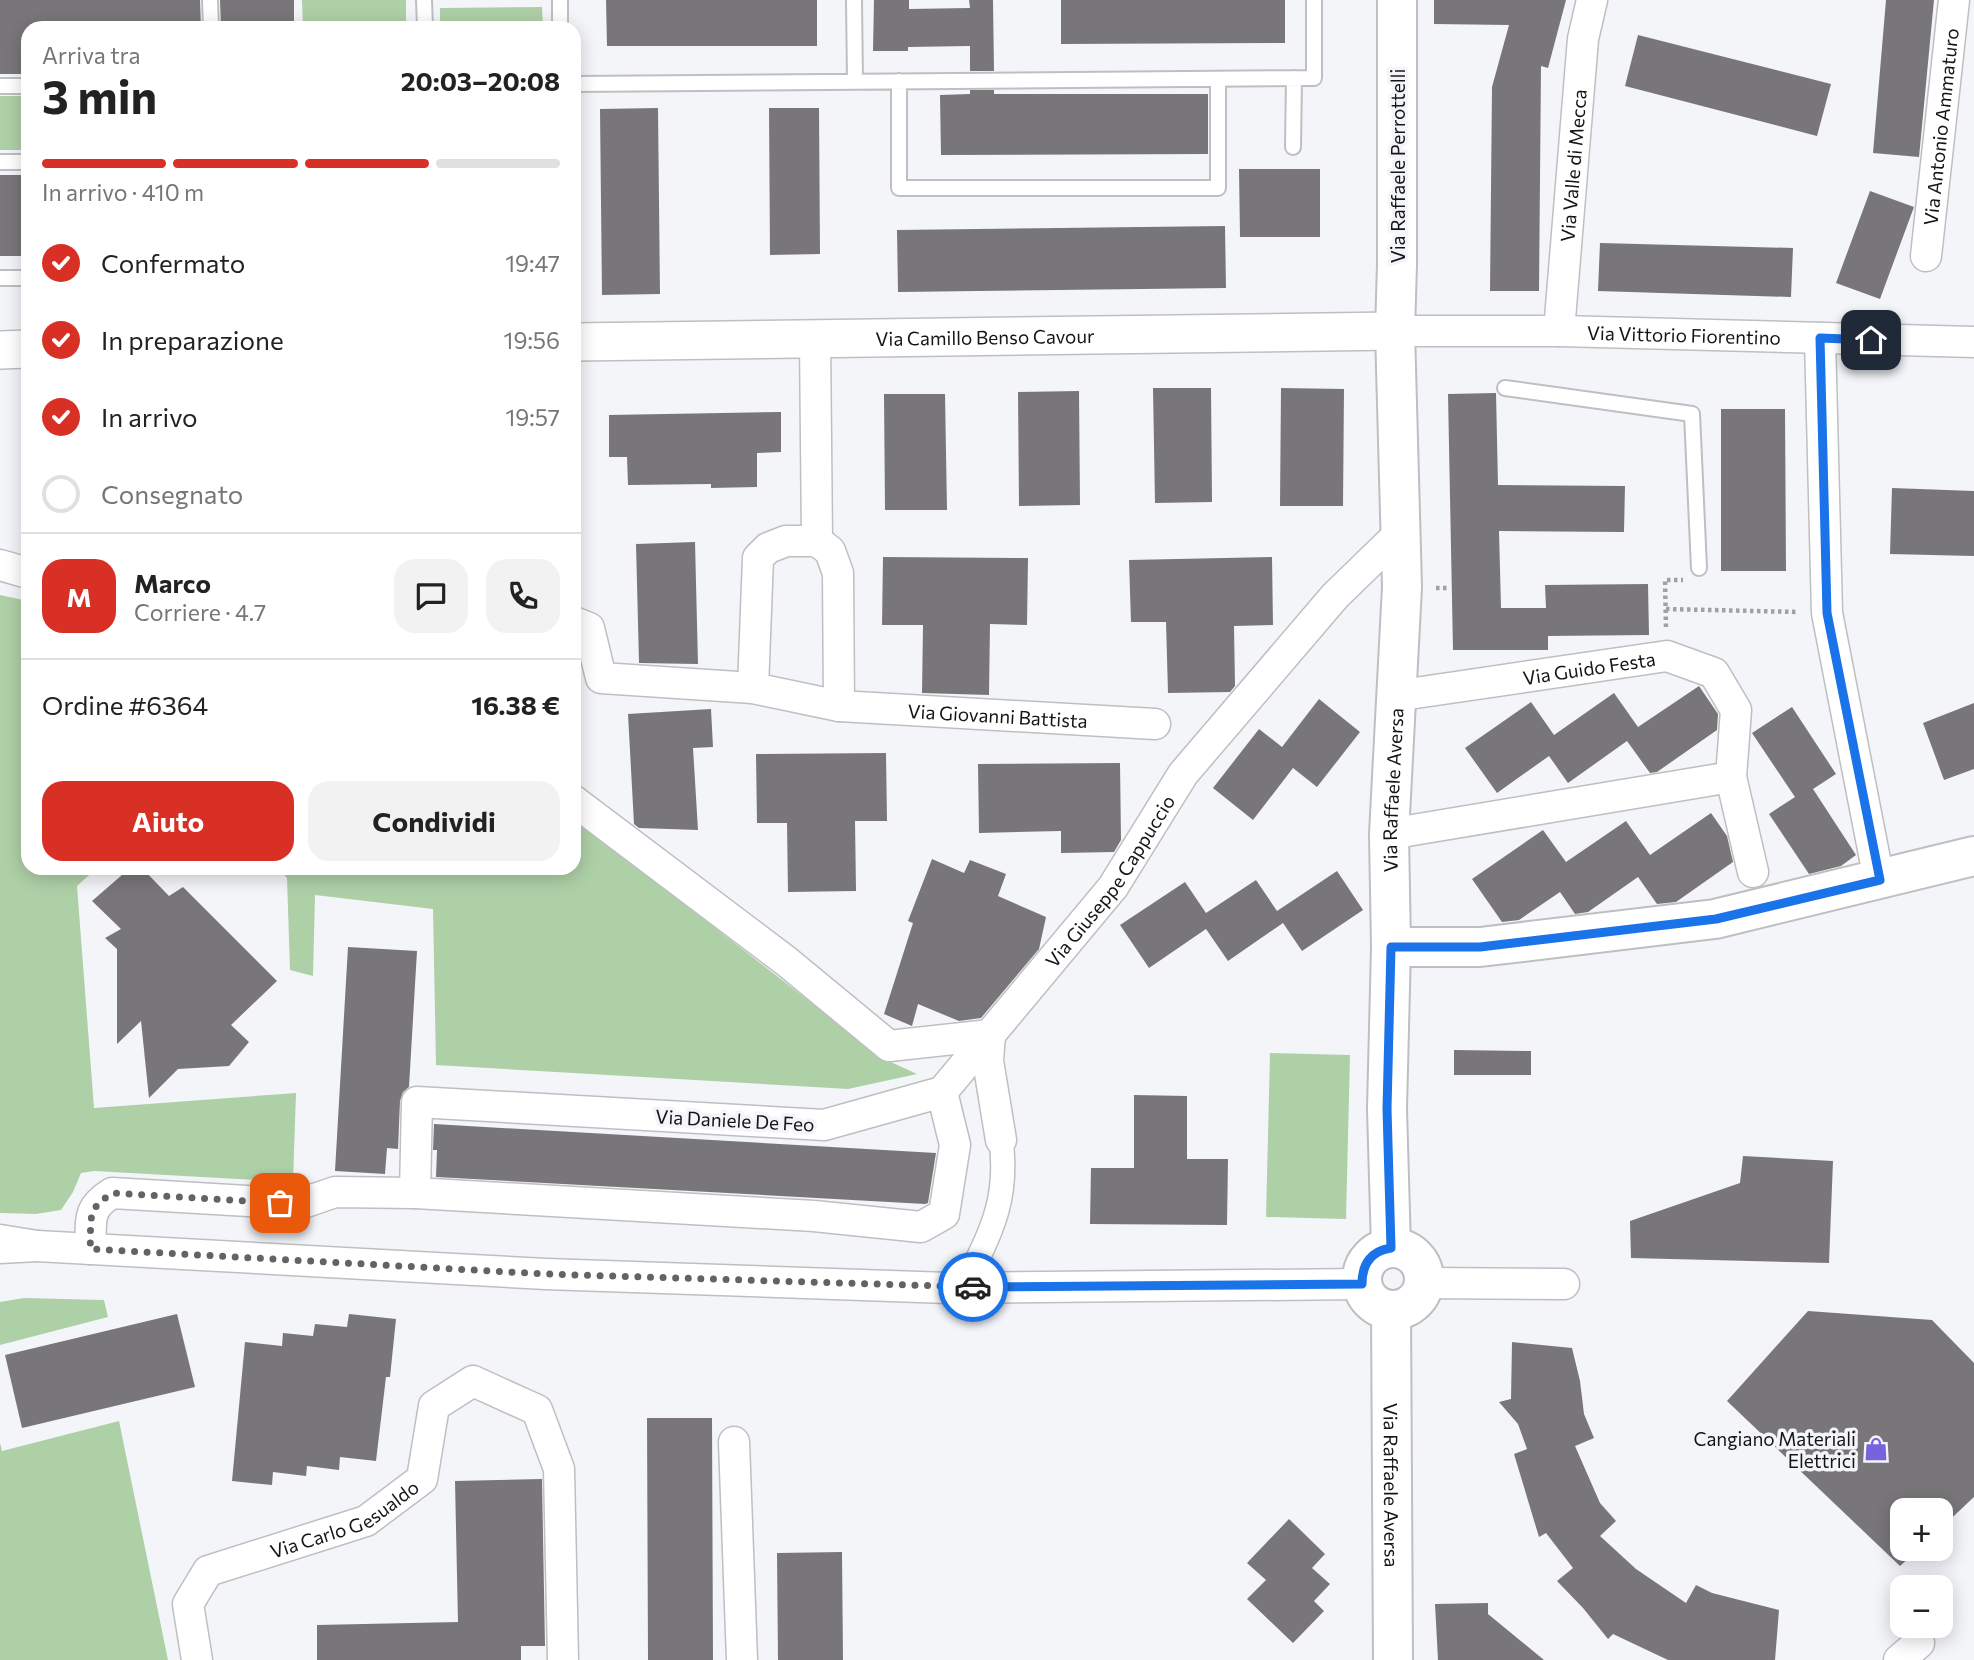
<!DOCTYPE html>
<html lang="it">
<meta charset="utf-8">
<style>
:root{--surface:#fff;--page:#f2f2f2;--text:#222;--muted:#767676;--line:#e0e0e0;--accent:#d93025}
body{margin:0;font-family:Commissioner,sans-serif;background:var(--page);color:var(--text);height:100vh;display:flex;flex-direction:column;font-size:26px;white-space:nowrap}
*{box-sizing:border-box;margin:0}
p{font-size:23px;color:var(--muted)}
.icon{flex:none;width:38px;height:38px;fill:none;stroke:currentColor;stroke-width:2;stroke-linecap:round;stroke-linejoin:round}
.map{position:relative;flex:1;overflow:hidden}
.details{position:absolute;left:21px;top:21px;width:560px;height:854px;display:flex;flex-direction:column;background:var(--surface);border-radius:21px;box-shadow:0 4px 18px #0003}
.details>*{flex:none}
.fabs{position:absolute;left:1890px;top:1498px;display:grid;gap:14px}
.fabs a{display:grid;place-items:center;width:63px;height:63px;border-radius:14px;background:var(--surface);box-shadow:0 4px 18px #0003;font-size:35px}
.pin{position:absolute;display:grid;place-items:center;width:60px;height:60px;color:#fff;margin:-30px;border-radius:14px;box-shadow:0 4px 10px #0006}
.courier{position:absolute;display:grid;place-items:center;width:70px;height:70px;margin:-35px;border:5px solid #1a73e8;border-radius:50%;background:#fff;color:#222;box-shadow:0 2px 9px #0007}
.overview em{font-style:normal;font-weight:700}
.overview div{display:flex;flex-direction:column-reverse}
.overview{display:flex;align-items:center;justify-content:space-between;height:119px;padding:0 21px}
h1{font-size:46px;font-weight:700;line-height:52px}
.bar{display:grid;grid-template-columns:repeat(4,1fr);gap:10px 7px;align-content:center;height:84px;padding:0 21px}
.bar i{height:9px;border-radius:5px;background:var(--line)}
.bar .current{background:var(--accent)}
.bar p{grid-column:span 4}
.line{display:flex;align-items:center;gap:18px;padding:0 21px;border-top:2px solid var(--line)}
.line div{flex:1}
.round{display:grid;place-items:center;flex:none;width:74px;height:74px;border-radius:21px;background:var(--page)}
ol{padding:0 21px;list-style:none}
li{display:flex;align-items:center;gap:21px;height:77px}
li p{margin-inline-start:auto}
li .icon{padding:7px;border-radius:50%;background:var(--accent);color:#fff;stroke-width:4}
li:last-child{color:var(--muted)}
li i{width:38px;height:38px;border:4px solid var(--line);border-radius:50%}
.primary-button{display:flex;gap:14px;margin-top:auto;padding:14px 21px}
.primary-button a{flex:1;height:80px;border-radius:21px;background:var(--accent);color:#fff;font-size:28px;font-weight:700;line-height:80px;text-align:center}
.primary-button a+a{background:var(--page);color:var(--text)}
.map>svg:first-child{display:block}
</style>
<div class="map">
<svg width="1974" height="1660" viewBox="0 0 1974 1660">
<rect width="100%" height="100%" fill="#f4f5f9"/>
<!-- green -->
<path fill="#aed0a7" d="M 302,0 L 406,0 L 406,28 L 303,28 Z
M 542,7 L 543,28 L 440,28 L 440,8 Z
M 0,96 L 28,96 L 28,150 L 0,150 Z
M 0,595 L 28,601 L 28,868 L 97,868 L 77,886 L 94,1108 L 296,1093 L 293,1182 L 94,1171 L 81,1173 L 73,1192 L 61,1210 L 36,1214 L 0,1213 Z
M 574,818 L 882,1058 L 917,1074 L 848,1089 L 436,1065 L 433,909 L 315,895 L 313,976 L 290,970 L 287,878 L 278,868 L 574,868 Z
M 1270,1053 L 1350,1055 L 1346,1219 L 1266,1217 Z
M 24,1298 L 104,1300 L 108,1317 L 0,1345 L 0,1302 Z
M 119,1421 L 168,1660 L 0,1660 L 0,1443 L 2,1451 Z"/>
<!-- building -->
<path fill="#797679" d="M 0,0 L 200,0 L 201,28 L 28,28 L 28,74 L 0,74 Z
M 220,0 L 294,0 L 294,28 L 221,28 Z
M 606,0 L 817,0 L 817,46 L 607,46 Z
M 874,0 L 909,0 L 909,9 L 970,8 L 969,0 L 993,0 L 994,71 L 970,71 L 970,46 L 908,47 L 908,51 L 873,51 Z
M 1061,0 L 1285,0 L 1285,43 L 1061,44 Z
M 1434,0 L 1566,0 L 1548,68 L 1541,66 L 1539,291 L 1490,291 L 1492,87 L 1509,25 L 1434,24 Z
M 1886,0 L 1934,0 L 1919,157 L 1873,153 Z
M 1638,35 L 1831,84 L 1817,136 L 1625,86 Z
M 970,90 L 994,90 L 994,94 L 1208,94 L 1208,154 L 941,155 L 940,95 L 970,94 Z
M 658,108 L 660,294 L 602,295 L 600,109 Z
M 769,108 L 819,108 L 820,254 L 770,255 Z
M 1239,169 L 1320,169 L 1320,237 L 1240,237 Z
M 0,175 L 28,175 L 28,256 L 0,256 Z
M 1870,191 L 1914,207 L 1880,299 L 1836,283 Z
M 1225,226 L 1226,288 L 898,292 L 897,230 Z
M 1600,243 L 1793,248 L 1791,297 L 1598,291 Z
M 1153,388 L 1211,388 L 1212,502 L 1155,503 Z
M 1281,388 L 1344,389 L 1343,506 L 1280,506 Z
M 1079,391 L 1080,505 L 1019,506 L 1018,392 Z
M 1496,393 L 1498,485 L 1625,486 L 1624,532 L 1499,531 L 1501,608 L 1546,608 L 1545,585 L 1648,584 L 1649,635 L 1548,636 L 1548,650 L 1453,650 L 1448,394 Z
M 884,394 L 945,394 L 947,510 L 885,510 Z
M 1721,409 L 1785,409 L 1786,571 L 1721,571 Z
M 781,412 L 781,452 L 757,453 L 757,487 L 711,488 L 711,484 L 628,485 L 627,457 L 609,457 L 609,415 Z
M 1892,488 L 1974,491 L 1974,556 L 1890,554 Z
M 695,542 L 698,664 L 639,663 L 636,544 Z
M 883,557 L 1028,558 L 1027,625 L 990,624 L 989,695 L 922,693 L 923,625 L 882,625 Z
M 1272,557 L 1273,625 L 1234,626 L 1235,686 L 1230,692 L 1168,693 L 1166,622 L 1131,622 L 1129,560 Z
M 1699,686 L 1718,714 L 1717,730 L 1657,772 L 1650,773 L 1627,741 L 1568,783 L 1549,756 L 1497,793 L 1465,748 L 1531,702 L 1554,735 L 1614,693 L 1638,727 Z
M 1319,699 L 1360,732 L 1317,787 L 1293,768 L 1253,820 L 1213,788 L 1259,729 L 1282,747 Z
M 1974,703 L 1974,769 L 1944,780 L 1923,723 Z
M 1792,707 L 1836,774 L 1813,789 L 1856,855 L 1841,866 L 1809,874 L 1769,814 L 1795,797 L 1752,733 Z
M 711,709 L 713,747 L 693,748 L 698,830 L 639,828 L 634,824 L 628,714 Z
M 886,753 L 887,821 L 855,821 L 856,891 L 788,892 L 787,823 L 757,823 L 756,754 Z
M 1120,763 L 1121,840 L 1114,852 L 1061,853 L 1061,831 L 979,833 L 978,764 Z
M 1711,813 L 1727,836 L 1733,862 L 1676,902 L 1657,904 L 1638,877 L 1588,912 L 1575,914 L 1560,892 L 1519,920 L 1502,922 L 1472,879 L 1543,830 L 1566,862 L 1626,821 L 1650,855 Z
M 932,859 L 964,873 L 970,860 L 1006,874 L 998,896 L 1046,917 L 1039,949 L 981,1018 L 959,1021 L 918,1004 L 912,1026 L 884,1014 L 913,923 L 908,921 Z
M 130,868 L 142,868 L 169,896 L 183,887 L 277,981 L 231,1025 L 249,1042 L 229,1066 L 178,1069 L 149,1098 L 141,1021 L 117,1044 L 117,949 L 105,938 L 121,929 L 92,901 Z
M 1337,871 L 1363,910 L 1302,951 L 1283,923 L 1228,961 L 1206,929 L 1149,968 L 1120,925 L 1185,882 L 1206,913 L 1256,880 L 1277,911 Z
M 348,947 L 417,951 L 409,1087 L 403,1092 L 400,1101 L 398,1149 L 387,1148 L 385,1174 L 335,1171 Z
M 1454,1050 L 1531,1051 L 1531,1075 L 1454,1075 Z
M 1134,1095 L 1187,1096 L 1187,1159 L 1228,1159 L 1227,1225 L 1090,1224 L 1091,1168 L 1134,1168 Z
M 434,1124 L 936,1153 L 928,1203 L 925,1204 L 436,1177 L 437,1150 L 433,1150 Z
M 1743,1156 L 1833,1161 L 1829,1263 L 1631,1258 L 1630,1221 L 1740,1183 Z
M 1808,1311 L 1932,1320 L 1974,1363 L 1974,1497 L 1941,1528 L 1941,1510 L 1902,1510 L 1902,1549 L 1919,1549 L 1900,1566 L 1727,1401 Z
M 177,1314 L 195,1387 L 22,1428 L 5,1355 Z
M 349,1314 L 396,1319 L 390,1377 L 386,1377 L 376,1461 L 340,1457 L 339,1470 L 307,1466 L 306,1476 L 273,1472 L 272,1485 L 232,1481 L 245,1342 L 282,1346 L 283,1333 L 313,1336 L 315,1324 L 347,1327 Z
M 1512,1342 L 1572,1348 L 1580,1381 L 1584,1414 L 1594,1438 L 1575,1446 L 1600,1503 L 1616,1521 L 1600,1536 L 1636,1569 L 1686,1603 L 1696,1585 L 1712,1593 L 1779,1610 L 1775,1660 L 1668,1660 L 1613,1634 L 1608,1639 L 1583,1608 L 1557,1581 L 1573,1568 L 1546,1533 L 1539,1537 L 1514,1454 L 1527,1449 L 1518,1424 L 1499,1402 L 1511,1399 Z
M 647,1418 L 712,1418 L 713,1660 L 648,1660 Z
M 542,1479 L 545,1646 L 521,1646 L 521,1660 L 317,1660 L 317,1625 L 458,1622 L 455,1481 Z
M 1289,1519 L 1325,1554 L 1312,1568 L 1330,1584 L 1314,1601 L 1324,1611 L 1293,1643 L 1247,1599 L 1266,1580 L 1247,1563 Z
M 842,1552 L 843,1660 L 778,1660 L 777,1553 Z
M 1488,1603 L 1488,1614 L 1544,1660 L 1438,1660 L 1435,1604 Z"/>
<g fill="none" stroke-linecap="round" stroke-linejoin="round">
<!-- service casing -->
<g stroke="#bebfc3" stroke-width="18">
<path id="service" d="M 210,0 L 211,28
M 424,0 L 425,28
M 560,0 L 560,28
M 854,0 L 855,81
M 899,81 L 899,188 L 1218,188 L 1218,79
M 574,84 L 1314,78 L 1314,0
M 0,86 L 28,86
M 1293,147 L 1294,78
M 0,162 L 28,162
M 0,278 L 28,278
M 1505,388 L 1692,414 L 1699,568"/>
</g>
<!-- pedestrian casing -->
<g stroke="#bebfc3" stroke-width="26">
<path id="pedestrian" d="M 964,1287 C 990,1233 1009,1202 1001,1140"/>
</g>
<!-- minor casing -->
<g stroke="#bebfc3" stroke-width="33">
<g id="minor">
<path id="s1" d="M 1926,256 L 1954,0"/>
<path id="s2" d="M 1395,331 L 1559,331 L 1974,342"/>
<path id="s3" d="M 1559,331 L 1583,39 L 1592,0"/>
<path d="M 1820,338 L 1827,613 L 1879,880"/>
<path d="M 815,339 L 817,541"/>
<path d="M 786,541 L 817,541 L 830,551 L 838,573 L 839,706 L 753,688 L 758,558 L 768,548 Z"/>
<path d="M 0,565 L 28,573"/>
<path d="M 574,622 L 589,628 L 601,678 L 753,688"/>
<path id="s4" d="M 1395,696 L 1667,656 L 1714,673 L 1736,710 L 1731,777"/>
<path id="s5" d="M 839,706 L 1155,724"/>
<path d="M 574,801 L 786,961 L 889,1046 L 990,1035"/>
<path d="M 1389,834 L 1731,777 L 1753,872"/>
<path d="M 990,1035 L 988,1061 L 1001,1140"/>
<path d="M 942,1092 L 955,1145 L 944,1214 L 921,1227 L 814,1216 L 415,1193 L 417,1102 L 824,1125 Z"/>
<path id="s6" d="M 942,1092 L 1113,887 L 1183,774 L 1335,596 L 1402,531"/>
<path d="M 0,1240 L 37,1246 L 0,1248"/>
<path d="M 37,1246 L 546,1274 L 948,1288 L 1362,1284"/>
<path d="M 90,1249 C 92,1220 86,1209 112,1193 L 280,1203 L 306,1202 L 335,1192 L 415,1193"/>
<path d="M 1424,1283 L 1564,1284"/>
<path d="M 734,1442 L 742,1660"/>
<path id="s7" d="M 197,1660 L 188,1604 L 208,1571 L 366,1521 L 422,1479 L 434,1406 L 473,1381 L 537,1410 L 559,1469 L 563,1660"/>
<path d="M 1899,1660 L 1919,1643"/>
</g>
</g>
<!-- tertiary casing -->
<g stroke="#bebfc3" stroke-width="40">
<g id="tertiary">
<path id="s8" d="M 574,342 L 1395,331"/>
<path d="M 0,350 L 28,349"/>
</g>
</g>
<!-- secondary casing -->
<g stroke="#bebfc3" stroke-width="42">
<g id="secondary">
<path d="M 1391,947 L 1480,947 L 1715,919 L 1974,856"/>
<path id="s9" d="M 1391,1248 L 1387,1109 L 1391,947 L 1389,834 L 1402,587 L 1395,331 L 1397,264 L 1397,0"/>
<circle cx="1393" cy="1279" r="31"/>
<path id="s10" d="M 1391,1310 L 1393,1660"/>
</g>
</g>
<!-- path -->
<path stroke="#a0a1a4" stroke-width="4.5" stroke-dasharray="3.5 3.5" stroke-linecap="butt" d="M 1436,588 L 1449,588
M 1666,609 L 1798,612
M 1666,627 L 1665,580 L 1683,580"/>
<!-- service -->
<use href="#service" stroke="#fff" stroke-width="14"/>
<!-- pedestrian -->
<use href="#pedestrian" stroke="#fff" stroke-width="23"/>
<!-- minor -->
<use href="#minor" stroke="#fff" stroke-width="30"/>
<!-- tertiary -->
<use href="#tertiary" stroke="#fff" stroke-width="37"/>
<!-- secondary -->
<use href="#secondary" stroke="#fff" stroke-width="38"/>
</g>
<g fill="none" stroke-linecap="round" stroke-linejoin="round">
<!-- done -->
<path stroke="#636366" stroke-width="7" stroke-dasharray="0 12.6" d="M 280,1203 L 113,1193 C 85,1209 92,1220 90,1249 L 546,1274 L 973,1287"/>
<!-- route -->
<path stroke="#1a73e8" stroke-width="9" d="M 973,1287 L 1362,1284 C 1362,1264 1371,1251 1391,1248 L 1387,1109 L 1391,947 L 1480,947 L 1716,919 L 1880,880 L 1827,613 L 1820,338 L 1871,340"/>
</g>
<!-- icons -->
<defs>
<g id="shop-bare" transform="scale(1.89)"><path d="M-5-2.5h2.3a2.7 3.5 0 0 1 5.4 0H5L5.5 6h-11ZM-1.5-2.5h3a1.5 2.3 0 0 0-3 0Z" fill="#7862dd" stroke="#f4f5f9" stroke-width="2.5" paint-order="stroke"/></g>
</defs>
<g fill-rule="evenodd">
<use href="#shop-bare" x="1876" y="1449"/>
</g>
<g text-anchor="middle" dominant-baseline="central" stroke-width="7" stroke-linejoin="round" paint-order="stroke">
<!-- street labels -->
<g font-size="19" fill="#151517" stroke="#f4f5f9">
<text stroke="none"><textPath href="#s1" startOffset="130">Via Antonio Ammaturo</textPath></text>
<text stroke="none"><textPath href="#s3" startOffset="166">Via Valle di Mecca</textPath></text>
<text transform="translate(1397 166) rotate(-90)">Via Raffaele Perrottelli</text>
<text stroke="none"><textPath href="#s2" startOffset="289">Via Vittorio Fiorentino</textPath></text>
<text stroke="none"><textPath href="#s8" startOffset="411">Via Camillo Benso Cavour</textPath></text>
<text stroke="none"><textPath href="#s4" startOffset="196">Via Guido Festa</textPath></text>
<text stroke="none"><textPath href="#s5" startOffset="159">Via Giovanni Battista</textPath></text>
<text stroke="none"><textPath href="#s9" startOffset="458">Via Raffaele Aversa</textPath></text>
<text stroke="none"><textPath href="#s6" startOffset="270">Via Giuseppe Cappuccio</textPath></text>
<text transform="translate(735 1120) rotate(3)">Via Daniele De Feo</text>
<text stroke="none"><textPath href="#s10" startOffset="175">Via Raffaele Aversa</textPath></text>
<text stroke="none"><textPath href="#s7" startOffset="242">Via Carlo Gesualdo</textPath></text>
</g>
<!-- poi labels -->
<g font-size="19" fill="#151517" stroke="#f4f5f9" text-anchor="end">
<text x="1856" y="1438">Cangiano Materiali<tspan x="1856" dy="22">Elettrici</tspan></text>
</g>
</g>
</svg>
<div class="fabs">
<a>+</a>
<a>−</a>
</div>
<div class="pin" style="left:280px;top:1203px;background:#ea580c"><svg class="icon" aria-label="bag" viewBox="0 0 24 24"><path d="M5 8h14l-1 12H6zM9 8a3 3 0 0 1 6 0"/></svg></div>
<div class="pin" style="left:1871px;top:340px;background:#1f2937"><svg class="icon" aria-label="home" viewBox="0 0 24 24"><path d="M3 11l9-7 9 7M6 9v11h12V9"/></svg></div>
<div class="courier" style="left:973px;top:1287px"><svg class="icon" aria-label="car" viewBox="0 0 24 24"><path d="M5 17H2v-5l4-1 3-4h7l3 4 3 1v5h-3M9 17h6M6 11h13"/><circle cx="7" cy="17" r="2"/><circle cx="17" cy="17" r="2"/></svg></div>
<section class="details">
<div class="overview"><div><h1>3 min</h1><p>Arriva tra</p></div><em>20:03–20:08</em></div>
<div class="bar"><i class="current"></i><i class="current"></i><i class="current"></i><i></i><p>In arrivo · 410 m</p></div>
<ol>
<li><svg class="icon" aria-label="check" viewBox="0 0 24 24"><path d="M5 12l5 5 9-10"/></svg>Confermato<p>19:47</p></li>
<li><svg class="icon" aria-label="check" viewBox="0 0 24 24"><path d="M5 12l5 5 9-10"/></svg>In preparazione<p>19:56</p></li>
<li><svg class="icon" aria-label="check" viewBox="0 0 24 24"><path d="M5 12l5 5 9-10"/></svg>In arrivo<p>19:57</p></li>
<li><i></i>Consegnato</li>
</ol>
<div class="line" style="height:126px"><b class="round" style="background:var(--accent);color:#fff">M</b><div><b>Marco</b><p>Corriere · 4.7</p></div><a class="round"><svg class="icon" aria-label="chat" viewBox="0 0 24 24"><path d="M4 5h16v11H9l-5 4z"/></svg></a><a class="round"><svg class="icon" aria-label="phone" viewBox="0 0 24 24"><path d="M5 4h4l2 5-3 2q2 4 5 5l2-3 5 2v4C11 20 4 13 5 4z"/></svg></a></div>
<div class="line" style="height:91px"><div>Ordine #6364</div><b>16.38 €</b></div>
<div class="primary-button"><a>Aiuto</a><a>Condividi</a></div>
</section>
</div>
